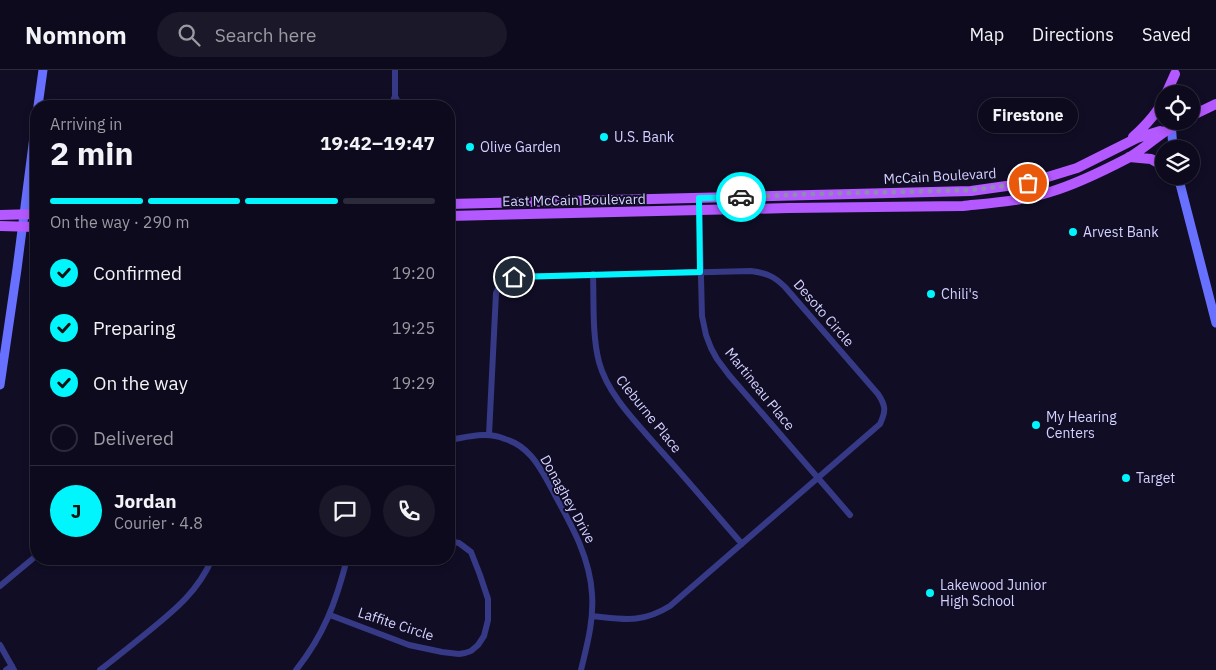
<!DOCTYPE html>
<meta charset="utf-8">
<style>
:root{--surface:#0c0a1c;--page:#1a1829;--text:#f1f3f6;--muted:#9a9aa3;--line:#2c2b3b;--accent:#00f6fc}
body{margin:0;font-family:"IBM Plex Sans",sans-serif;background:var(--page);color:var(--text);height:100vh;display:flex;flex-direction:column;font-size:19px;white-space:nowrap}
*{box-sizing:border-box;margin:0}
p{font-size:16px;color:var(--muted)}
.icon{flex:none;width:28px;height:28px;fill:none;stroke:currentColor;stroke-width:2;stroke-linecap:round;stroke-linejoin:round}
.map{position:relative;flex:1;overflow:hidden}
.side{position:absolute;left:30px;top:30px;width:425px;height:465px;display:flex;flex-direction:column;background:var(--surface);border-radius:20px;box-shadow:0 2px 8px #0003,0 0 0 1px var(--line)}
.side>*{flex:none}
.tools{position:absolute;left:1155px;top:15px;display:grid;gap:10px}
.tools a{display:grid;place-items:center;width:45px;height:45px;border-radius:50%;background:var(--surface);box-shadow:0 2px 8px #0003,0 0 0 1px var(--line);font-size:25px}
.pin{position:absolute;display:grid;place-items:center;width:42px;height:42px;color:#fff;margin:-21px;border:2px solid #fff;border-radius:50%;box-shadow:0 1px 5px #0007}
.courier{position:absolute;display:grid;place-items:center;width:50px;height:50px;margin:-25px;border:4px solid #00f6fc;border-radius:50%;background:#fff;color:#222;box-shadow:0 1px 6px #0007}
.bubble{position:absolute;height:35px;border-radius:18px;background:var(--surface);box-shadow:0 2px 8px #0003,0 0 0 1px var(--line);font-size:16px;font-weight:700;line-height:35px;text-align:center}
.summary em{font-style:normal;font-weight:700}
.summary div{display:flex;flex-direction:column-reverse}
.summary{display:flex;align-items:center;justify-content:space-between;height:85px;padding:0 20px}
h1{font-size:32px;font-weight:700;line-height:38px}
.bar{display:grid;grid-template-columns:repeat(4,1fr);gap:8px 5px;align-content:center;height:60px;padding:0 20px}
.bar i{height:6px;border-radius:4px;background:var(--line)}
.bar .current{background:var(--accent)}
.bar p{grid-column:span 4}
.line{display:flex;align-items:center;gap:12px;padding:0 20px;border-top:1px solid var(--line)}
.line div{flex:1}
.round{display:grid;place-items:center;flex:none;width:52px;height:52px;border-radius:26px;background:var(--page)}
ol{padding:0 20px;list-style:none}
li{display:flex;align-items:center;gap:15px;height:55px}
li p{margin-inline-start:auto}
li .icon{padding:5px;border-radius:50%;background:var(--accent);color:#111;stroke-width:4}
li:last-child{color:var(--muted)}
li i{width:28px;height:28px;border:2px solid var(--line);border-radius:50%}
header{display:flex;align-items:center;gap:30px;box-sizing:border-box;height:70px;padding:0 25px;background:var(--surface);border-bottom:1px solid var(--line)}
header strong{font-size:24px}
nav{display:flex;gap:28px;margin-inline-start:auto;font-size:18px}
.search{width:350px;height:45px;background:var(--page);display:flex;align-items:center;gap:12px;box-sizing:border-box;padding:0 18px;border-radius:28px;color:var(--muted);font-size:19px}
.map>svg:first-child{display:block}
</style>
<header>
<strong>Nomnom</strong>
<div class="search"><svg class="icon" aria-label="search" viewBox="0 0 24 24"><circle cx="10" cy="10" r="6"/><path d="M15 15l6 6"/></svg>Search here</div>
<nav><a>Map</a><a>Directions</a><a>Saved</a></nav>
</header>
<div class="map">
<svg width="1216" height="600" viewBox="0 0 1216 600">
<rect width="100%" height="100%" fill="#100d25"/>
<g fill="none" stroke-linecap="round" stroke-linejoin="round">
<!-- street -->
<path stroke="#363985" stroke-width="6" d="M 395,26 L 400,36
M 391,36 L 395,26 L 395,0
M 699,128 L 702,246 L 706,265 L 711,278 L 717,289 L 729,305 L 850,445
M 593,204 C 594,232 592,265 599,292 C 608,326 639,355 662,382 C 689,412 715,443 742,474
M 489,365 L 496,223 C 500,214 505,210 514,207 L 751,201 C 766,203 774,206 785,217 L 878,324 C 886,336 886,341 880,354 L 670,536 C 641,554 623,549 592,546
M 449,370 C 468,367 487,361 505,369 C 515,372 524,378 531,386 C 541,397 548,412 555,425 C 572,456 590,488 592,524 C 594,550 587,575 581,600
M 0,516 L 36,486
M 330,545 L 409,575 L 442,582 L 459,584 L 465,583 L 471,581 L 478,575 L 484,566 L 488,550 L 488,529 L 480,505 L 471,482 L 459,473 L 449,471
M 0,575 L 14,600
M 6,600 L 12,596
M 100,600 C 117,587 133,574 149,561 C 176,539 198,521 212,489
M 296,600 C 324,565 336,532 347,489"/>
<!-- secondary -->
<path stroke="#6870ff" stroke-width="9" d="M 38,36 L 43,0
M 1171,51 L 1173,79
M 1178,106 L 1216,253
M 0,315 L 17,199 L 36,51"/>
<!-- primary -->
<path stroke="#b458ff" stroke-width="10" d="M 1166,24 L 1175,4
M 1191,46 L 1216,34
M 1133,67 C 1145,56 1157,44 1164,29
M 1129,87 L 1151,89 L 1164,96
M 1177,106 L 1179,108
M 449,134 L 971,121 L 1028,113 L 1077,98 L 1137,68 L 1160,61
M 0,145 L 36,144
M 449,146 L 789,138 L 963,136 C 992,133 1022,131 1050,122 C 1077,114 1103,101 1128,88 C 1147,77 1162,61 1182,51
M 0,156 L 36,157"/>
</g>
<g fill="none" stroke-linecap="round" stroke-linejoin="round">
<!-- done -->
<path stroke="#8f8cb3" stroke-width="5" stroke-dasharray="0 9" d="M 741,127 L 812,124 L 971,120 L 1028,113"/>
<!-- route -->
<path stroke="#00f6fc" stroke-width="6" d="M 514,207 L 700,202 L 699,128 L 741,127"/>
</g>
<!-- markers -->
<g fill="#00f6fc" stroke="#100d25" stroke-width="2">
<circle cx="604" cy="67" r="5"/>
<circle cx="470" cy="77" r="5"/>
<circle cx="1073" cy="162" r="5"/>
<circle cx="931" cy="224" r="5"/>
<circle cx="1036" cy="355" r="5"/>
<circle cx="1126" cy="408" r="5"/>
<circle cx="930" cy="523" r="5"/>
</g>
<g text-anchor="middle" dominant-baseline="central" stroke-width="4" stroke-linejoin="round" paint-order="stroke">
<!-- poi labels -->
<g font-size="14" fill="#d3d1ff" stroke="#100d25" text-anchor="start">
<text x="614" y="67">U.S. Bank</text>
<text x="480" y="77">Olive Garden</text>
<text x="1083" y="162">Arvest Bank</text>
<text x="941" y="224">Chili's</text>
<text x="1046" y="347">My Hearing<tspan x="1046" dy="16">Centers</tspan></text>
<text x="1136" y="408">Target</text>
<text x="940" y="515">Lakewood Junior<tspan x="940" dy="16">High School</tspan></text>
</g>
<!-- street labels -->
<g font-size="14" fill="#d3d1ff" stroke="#100d25">
<text transform="translate(940 106) rotate(-3)">McCain Boulevard</text>
<text transform="translate(574 130) rotate(-1)">East McCain Boulevard</text>
<text transform="translate(824 243) rotate(49)">Desoto Circle</text>
<text transform="translate(760 319) rotate(51)">Martineau Place</text>
<text transform="translate(649 344) rotate(51)">Cleburne Place</text>
<text transform="translate(568 429) rotate(61)">Donaghey Drive</text>
<text transform="translate(396 554) rotate(18)">Laffite Circle</text>
</g>
</g>
</svg>
<div class="tools">
<a><svg class="icon" aria-label="locate" viewBox="0 0 24 24"><circle cx="12" cy="12" r="6"/><path d="M12 2v4M12 18v4M2 12h4M18 12h4"/></svg></a>
<a><svg class="icon" aria-label="layers" viewBox="0 0 24 24"><path d="M12 4l9 5-9 5-9-5zM3 14l9 5 9-5"/></svg></a>
</div>
<div class="pin" style="left:1028px;top:113px;background:#ea580c"><svg class="icon" aria-label="bag" viewBox="0 0 24 24"><path d="M5 8h14l-1 12H6zM9 8a3 3 0 0 1 6 0"/></svg></div>
<div class="pin" style="left:514px;top:207px;background:#1f2937"><svg class="icon" aria-label="home" viewBox="0 0 24 24"><path d="M3 11l9-7 9 7M6 9v11h12V9"/></svg></div>
<div class="courier" style="left:741px;top:127px"><svg class="icon" aria-label="car" viewBox="0 0 24 24"><path d="M5 17H2v-5l4-1 3-4h7l3 4 3 1v5h-3M9 17h6M6 11h13"/><circle cx="7" cy="17" r="2"/><circle cx="17" cy="17" r="2"/></svg></div>
<div class="bubble" style="left:978px;top:28px;width:100px">Firestone</div>
<section class="side">
<div class="summary"><div><h1>2 min</h1><p>Arriving in</p></div><em>19:42–19:47</em></div>
<div class="bar"><i class="current"></i><i class="current"></i><i class="current"></i><i></i><p>On the way · 290 m</p></div>
<ol>
<li><svg class="icon" aria-label="check" viewBox="0 0 24 24"><path d="M5 12l5 5 9-10"/></svg>Confirmed<p>19:20</p></li>
<li><svg class="icon" aria-label="check" viewBox="0 0 24 24"><path d="M5 12l5 5 9-10"/></svg>Preparing<p>19:25</p></li>
<li><svg class="icon" aria-label="check" viewBox="0 0 24 24"><path d="M5 12l5 5 9-10"/></svg>On the way<p>19:29</p></li>
<li><i></i>Delivered</li>
</ol>
<div class="line" style="height:90px"><b class="round" style="background:var(--accent);color:#111">J</b><div><b>Jordan</b><p>Courier · 4.8</p></div><a class="round"><svg class="icon" aria-label="chat" viewBox="0 0 24 24"><path d="M4 5h16v11H9l-5 4z"/></svg></a><a class="round"><svg class="icon" aria-label="phone" viewBox="0 0 24 24"><path d="M5 4h4l2 5-3 2q2 4 5 5l2-3 5 2v4C11 20 4 13 5 4z"/></svg></a></div>
</section>
</div>
